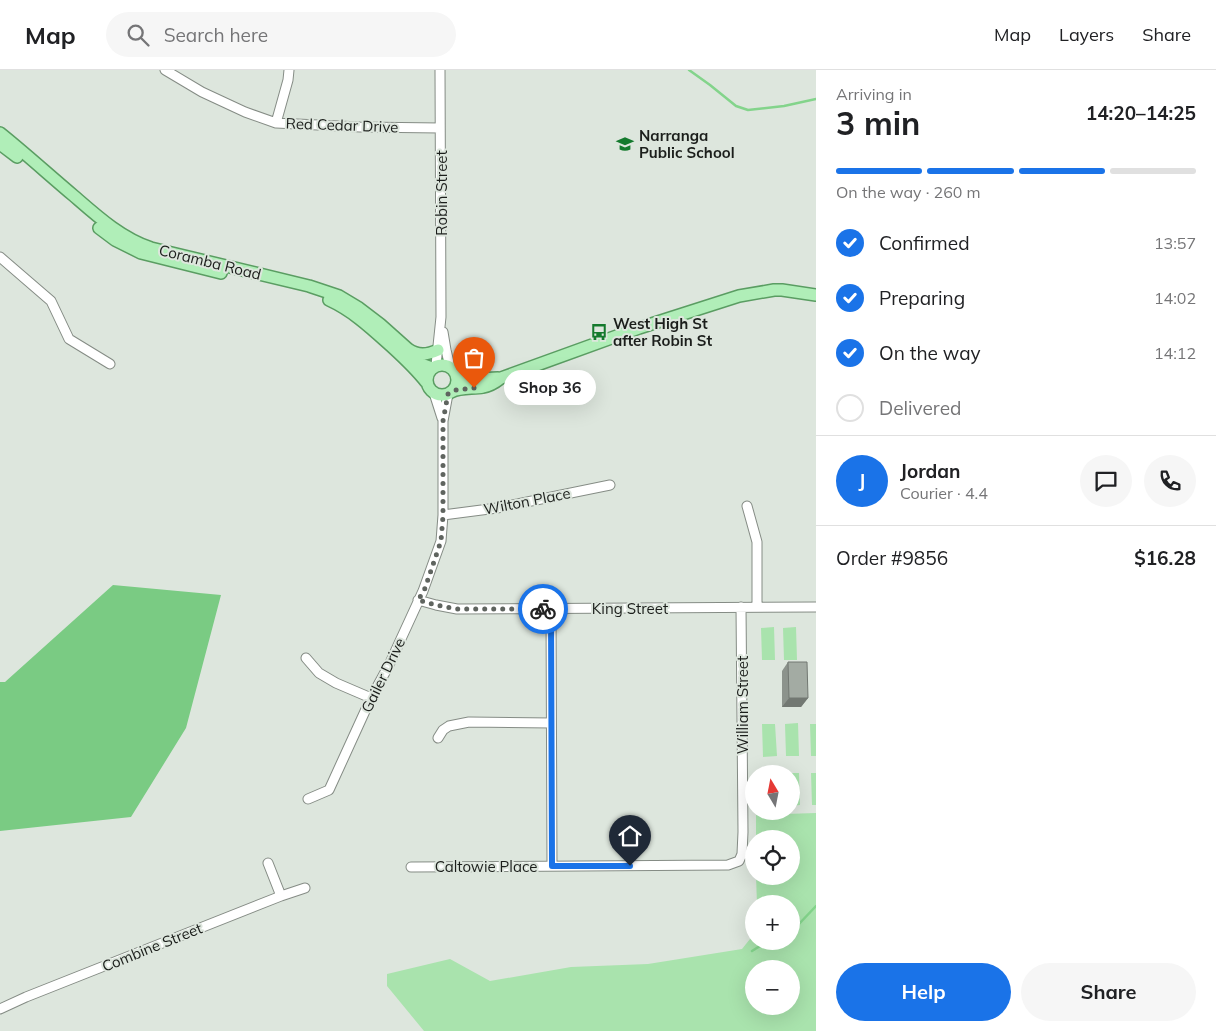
<!DOCTYPE html>
<meta charset="utf-8">
<style>
:root{--surface:#fff;--page:#f6f6f6;--text:#202124;--muted:#757577;--line:#e0e0e0;--accent:#1a73e8}
body{margin:0;font-family:Mulish,sans-serif;background:var(--page);color:var(--text);height:100vh;display:flex;flex-direction:column;font-size:19px;white-space:nowrap}
*{box-sizing:border-box;margin:0}
p{font-size:16px;color:var(--muted)}
.icon{flex:none;width:28px;height:28px;fill:none;stroke:currentColor;stroke-width:2;stroke-linecap:round;stroke-linejoin:round}
.map{position:relative;flex:1;overflow:hidden}
.sheet{display:flex;flex-direction:column;background:var(--surface);width:400px}
.sheet>*{flex:none}
.needle{width:32px;rotate:350deg}
.fabs{position:absolute;left:745px;top:695px;display:grid;gap:10px}
.fabs a{display:grid;place-items:center;width:55px;height:55px;border-radius:50%;background:var(--surface);box-shadow:0 5px 20px #0002;font-size:25px}
.pin{position:absolute;display:grid;place-items:center;width:42px;height:42px;color:#fff;margin:-51px -21px;border-radius:50% 50% 50% 0;rotate:-45deg;box-shadow:0 0 5px #0007}
.pin .icon{rotate:45deg}
.courier{position:absolute;display:grid;place-items:center;width:50px;height:50px;margin:-25px;border:4px solid #1a73e8;border-radius:50%;background:#fff;color:#222;box-shadow:0 1px 6px #0007}
.bubble{position:absolute;height:35px;border-radius:18px;background:var(--surface);box-shadow:0 5px 20px #0002;font-size:16px;font-weight:700;line-height:35px;text-align:center}
.overview em{font-style:normal;font-weight:700}
.overview div{display:flex;flex-direction:column-reverse}
.overview{display:flex;align-items:center;justify-content:space-between;height:85px;padding:0 20px}
h1{font-size:32px;font-weight:700;line-height:38px}
.bar{display:grid;grid-template-columns:repeat(4,1fr);gap:8px 5px;align-content:center;height:60px;padding:0 20px}
.bar i{height:6px;border-radius:4px;background:var(--line)}
.bar .current{background:var(--accent)}
.bar p{grid-column:span 4}
.line{display:flex;align-items:center;gap:12px;padding:0 20px;border-top:1px solid var(--line)}
.line div{flex:1}
.round{display:grid;place-items:center;flex:none;width:52px;height:52px;border-radius:26px;background:var(--page)}
ol{padding:0 20px;list-style:none}
li{display:flex;align-items:center;gap:15px;height:55px}
li p{margin-inline-start:auto}
li .icon{padding:5px;border-radius:50%;background:var(--accent);color:#fff;stroke-width:4}
li:last-child{color:var(--muted)}
li i{width:28px;height:28px;border:2px solid var(--line);border-radius:50%}
.cta{display:flex;gap:10px;margin-top:auto;padding:10px 20px}
.cta a{flex:1;height:58px;border-radius:30px;background:var(--accent);color:#fff;font-size:20px;font-weight:700;line-height:58px;text-align:center}
.cta a+a{background:var(--page);color:var(--text)}
header{display:flex;align-items:center;gap:30px;box-sizing:border-box;height:70px;padding:0 25px;background:var(--surface);border-bottom:1px solid var(--line)}
header strong{font-size:24px}
nav{display:flex;gap:28px;margin-inline-start:auto;font-size:18px}
.search{width:350px;height:45px;background:var(--page);display:flex;align-items:center;gap:12px;box-sizing:border-box;padding:0 18px;border-radius:28px;color:var(--muted);font-size:19px}
main{display:flex;flex:1;min-height:0}
.map>svg:first-child{display:block}
</style>
<header>
<strong>Map</strong>
<div class="search"><svg class="icon" aria-label="search" viewBox="0 0 24 24"><circle cx="10" cy="10" r="6"/><path d="M15 15l6 6"/></svg>Search here</div>
<nav><a>Map</a><a>Layers</a><a>Share</a></nav>
</header>
<main>
<div class="map">
<svg width="816" height="961" viewBox="0 0 816 961">
<rect width="100%" height="100%" fill="#dde6dd"/>
<!-- green -->
<path fill="#a9e3ad" fill-rule="evenodd" d="M 774,557 L 775,590 L 762,590 L 761,558 Z
M 796,557 L 797,590 L 784,590 L 783,558 Z
M 798,653 L 799,686 L 786,686 L 785,654 Z
M 762,654 L 775,654 L 777,686 L 763,687 Z
M 810,654 L 816,654 L 816,686 L 811,686 Z
M 786,703 L 799,703 L 800,735 L 791,736 L 791,704 Z
M 811,703 L 816,703 L 816,735 L 812,735 Z
M 816,743 L 816,961 L 424,961 L 387,916 L 387,904 L 450,889 L 490,911 L 571,897 L 648,894 L 742,879 L 754,864 L 754,871 L 791,871 L 791,834 L 757,834 L 756,806 L 791,806 L 791,769 L 756,769 L 756,745 ZM 754,899 L 791,899 L 791,936 L 754,936 Z"/>
<!-- forest -->
<path fill="#7acb83" d="M 113,515 L 221,525 L 186,658 L 131,747 L 0,761 L 0,612 L 5,612 Z"/>
<g fill="none" stroke-linecap="round" stroke-linejoin="round">
<!-- stream -->
<path stroke="#83d48b" stroke-width="2.5" d="M 689,0 L 710,15 L 736,36 L 748,40 L 784,36 L 816,29
M 791,858 L 798,855 L 816,836
M 752,881 L 768,871"/>
<!-- minor casing -->
<g stroke="#858c85" stroke-width="11">
<path id="minor" d="M 165,0 L 202,22 L 245,42 L 276,53 L 360,57 L 440,58
M 276,53 L 288,10 L 289,0
M 0,187 L 51,231 L 69,269 L 110,294
M 443,262 L 446,280 L 450,297
M 436,295 L 441,247 L 440,0
M 434,323 L 442,348
M 747,436 L 757,472 L 757,537
M 443,445 L 497,438 L 610,415
M 418,530 L 436,535 L 457,539 L 816,537
M 551,539 L 552,796
M 306,588 L 319,603 L 336,613 L 371,628
M 438,668 L 443,660 L 449,656 L 469,652 L 551,653
M 308,729 L 329,720 L 371,628 L 389,595 L 423,521 L 441,471 L 443,445 L 443,351 L 448,324
M 268,793 L 281,826
M 411,797 L 728,795 L 739,791 L 742,784 L 743,762 L 741,537
M 0,939 L 26,927 L 281,826 L 305,818"/>
</g>
<!-- major casing -->
<g stroke="#5a9d62" stroke-width="14">
<path id="major" d="M 0,63 C 25,83 49,105 74,126 C 97,146 121,168 151,178 L 309,216 L 339,226 L 359,238 L 380,254 L 408,279 L 415,290 L 418,293 L 432,298
M 0,74 L 17,87
M 99,158 L 115,170 L 141,183 L 221,203
M 329,230 C 353,241 371,258 391,276 C 403,287 416,299 426,312
M 408,279 C 418,286 427,285 438,280
M427 310a15 15 0 1 1 30 0a15 15 0 1 1-30 0Z
M 457,308 L 476,309 L 498,308
M 451,322 C 461,317 473,319 483,317 C 490,316 496,312 501,308 L 639,258 L 739,226 L 774,220 L 782,220 L 816,225"/>
</g>
<!-- minor -->
<use href="#minor" stroke="#fff" stroke-width="9"/>
<!-- major -->
<use href="#major" stroke="#b0eeb8" stroke-width="11"/>
</g>
<!-- wall -->
<path fill="#8c938c" d="M 788,592 L 808,628 L 801,637 L 782,637 L 782,601 Z"/>
<!-- shaded-wall -->
<path fill="#727872" d="M 789,628 L 808,628 L 801,637 L 782,637 Z"/>
<!-- building -->
<path fill="#a3aba3" stroke="#727872" d="M 788,592 L 807,592 L 808,628 L 789,628 Z"/>
<g fill="none" stroke-linecap="round" stroke-linejoin="round">
<!-- done -->
<path stroke="#5f645f" stroke-width="5" stroke-dasharray="0 9" d="M 474,318 L 456,320 L 448,324 L 443,351 L 443,446 L 441,471 L 424,521 L 418,530 L 436,535 L 457,539 L 543,539"/>
<!-- route -->
<path stroke="#1a73e8" stroke-width="6" d="M 543,539 L 551,539 L 552,796 L 630,796"/>
</g>
<!-- icons -->
<defs>
<g id="school-bare" transform="scale(1.35)"><path d="M0-5L7-2L0 1L-7-2ZM-4 1L0 2.5L4 1V4Q0 6-4 4Z" fill="#147a2d" stroke="#dde6dd" stroke-width="2.5" paint-order="stroke"/></g>
<g id="bus-bare" transform="scale(1.35)"><path d="M-5-6H5V4H4V6H2V4H-2V6H-4V4H-5ZM-3.5-4V0h7V-4ZM-3.5 1.2v1.5H-2V1.2ZM2 1.2v1.5H3.5V1.2Z" fill="#147a2d" stroke="#dde6dd" stroke-width="2.5" paint-order="stroke"/></g>
</defs>
<g fill-rule="evenodd">
<use href="#school-bare" x="625" y="74"/>
<use href="#bus-bare" x="599" y="262"/>
</g>
<g text-anchor="middle" dominant-baseline="central" stroke-width="4" stroke-linejoin="round" paint-order="stroke">
<!-- street labels -->
<g font-size="15" fill="#1b1e1b" stroke="#dde6dd">
<text transform="translate(342 55) rotate(2)">Red Cedar Drive</text>
<text transform="translate(441 123) rotate(-90)">Robin Street</text>
<text transform="translate(210 192) rotate(14)">Coramba Road</text>
<text transform="translate(527 431) rotate(-11)">Wilton Place</text>
<text x="630" y="538">King Street</text>
<text transform="translate(383 605) rotate(-64)">Gailer Drive</text>
<text transform="translate(742 635) rotate(-90)">William Street</text>
<text x="486" y="796">Caltowie Place</text>
<text transform="translate(152 877) rotate(-22)">Combine Street</text>
</g>
<!-- poi labels -->
<g font-size="15" font-weight="bold" fill="#1b1e1b" stroke="#dde6dd" text-anchor="start">
<text x="639" y="65">Narranga<tspan x="639" dy="17">Public School</tspan></text>
<text x="613" y="253">West High St<tspan x="613" dy="17">after Robin St</tspan></text>
</g>
</g>
</svg>
<div class="fabs">
<a><svg class="needle" viewBox="-14 -14 28 28"><path d="M0-13l5 13h-10z" fill="#e53935"/><path d="M0 13l5-13h-10z" fill="#757577"/></svg></a>
<a><svg class="icon" aria-label="locate" viewBox="0 0 24 24"><circle cx="12" cy="12" r="6"/><path d="M12 2v4M12 18v4M2 12h4M18 12h4"/></svg></a>
<a>+</a>
<a>−</a>
</div>
<div class="pin" style="left:474px;top:318px;background:#ea580c"><svg class="icon" aria-label="bag" viewBox="0 0 24 24"><path d="M5 8h14l-1 12H6zM9 8a3 3 0 0 1 6 0"/></svg></div>
<div class="pin" style="left:630px;top:796px;background:#1f2937"><svg class="icon" aria-label="home" viewBox="0 0 24 24"><path d="M3 11l9-7 9 7M6 9v11h12V9"/></svg></div>
<div class="courier" style="left:543px;top:539px"><svg class="icon" aria-label="bike" viewBox="0 0 24 24"><circle cx="6" cy="16" r="4"/><circle cx="18" cy="16" r="4"/><path d="M6 16l4-8h5l3 8M10 8l3 8H6M13 5h3"/></svg></div>
<div class="bubble" style="left:504px;top:300px;width:92px">Shop 36</div>
</div>
<section class="sheet">
<div class="overview"><div><h1>3 min</h1><p>Arriving in</p></div><em>14:20–14:25</em></div>
<div class="bar"><i class="current"></i><i class="current"></i><i class="current"></i><i></i><p>On the way · 260 m</p></div>
<ol>
<li><svg class="icon" aria-label="check" viewBox="0 0 24 24"><path d="M5 12l5 5 9-10"/></svg>Confirmed<p>13:57</p></li>
<li><svg class="icon" aria-label="check" viewBox="0 0 24 24"><path d="M5 12l5 5 9-10"/></svg>Preparing<p>14:02</p></li>
<li><svg class="icon" aria-label="check" viewBox="0 0 24 24"><path d="M5 12l5 5 9-10"/></svg>On the way<p>14:12</p></li>
<li><i></i>Delivered</li>
</ol>
<div class="line" style="height:90px"><b class="round" style="background:var(--accent);color:#fff">J</b><div><b>Jordan</b><p>Courier · 4.4</p></div><a class="round"><svg class="icon" aria-label="chat" viewBox="0 0 24 24"><path d="M4 5h16v11H9l-5 4z"/></svg></a><a class="round"><svg class="icon" aria-label="phone" viewBox="0 0 24 24"><path d="M5 4h4l2 5-3 2q2 4 5 5l2-3 5 2v4C11 20 4 13 5 4z"/></svg></a></div>
<div class="line" style="height:65px"><div>Order #9856</div><b>$16.28</b></div>
<div class="cta"><a>Help</a><a>Share</a></div>
</section>
</main>
